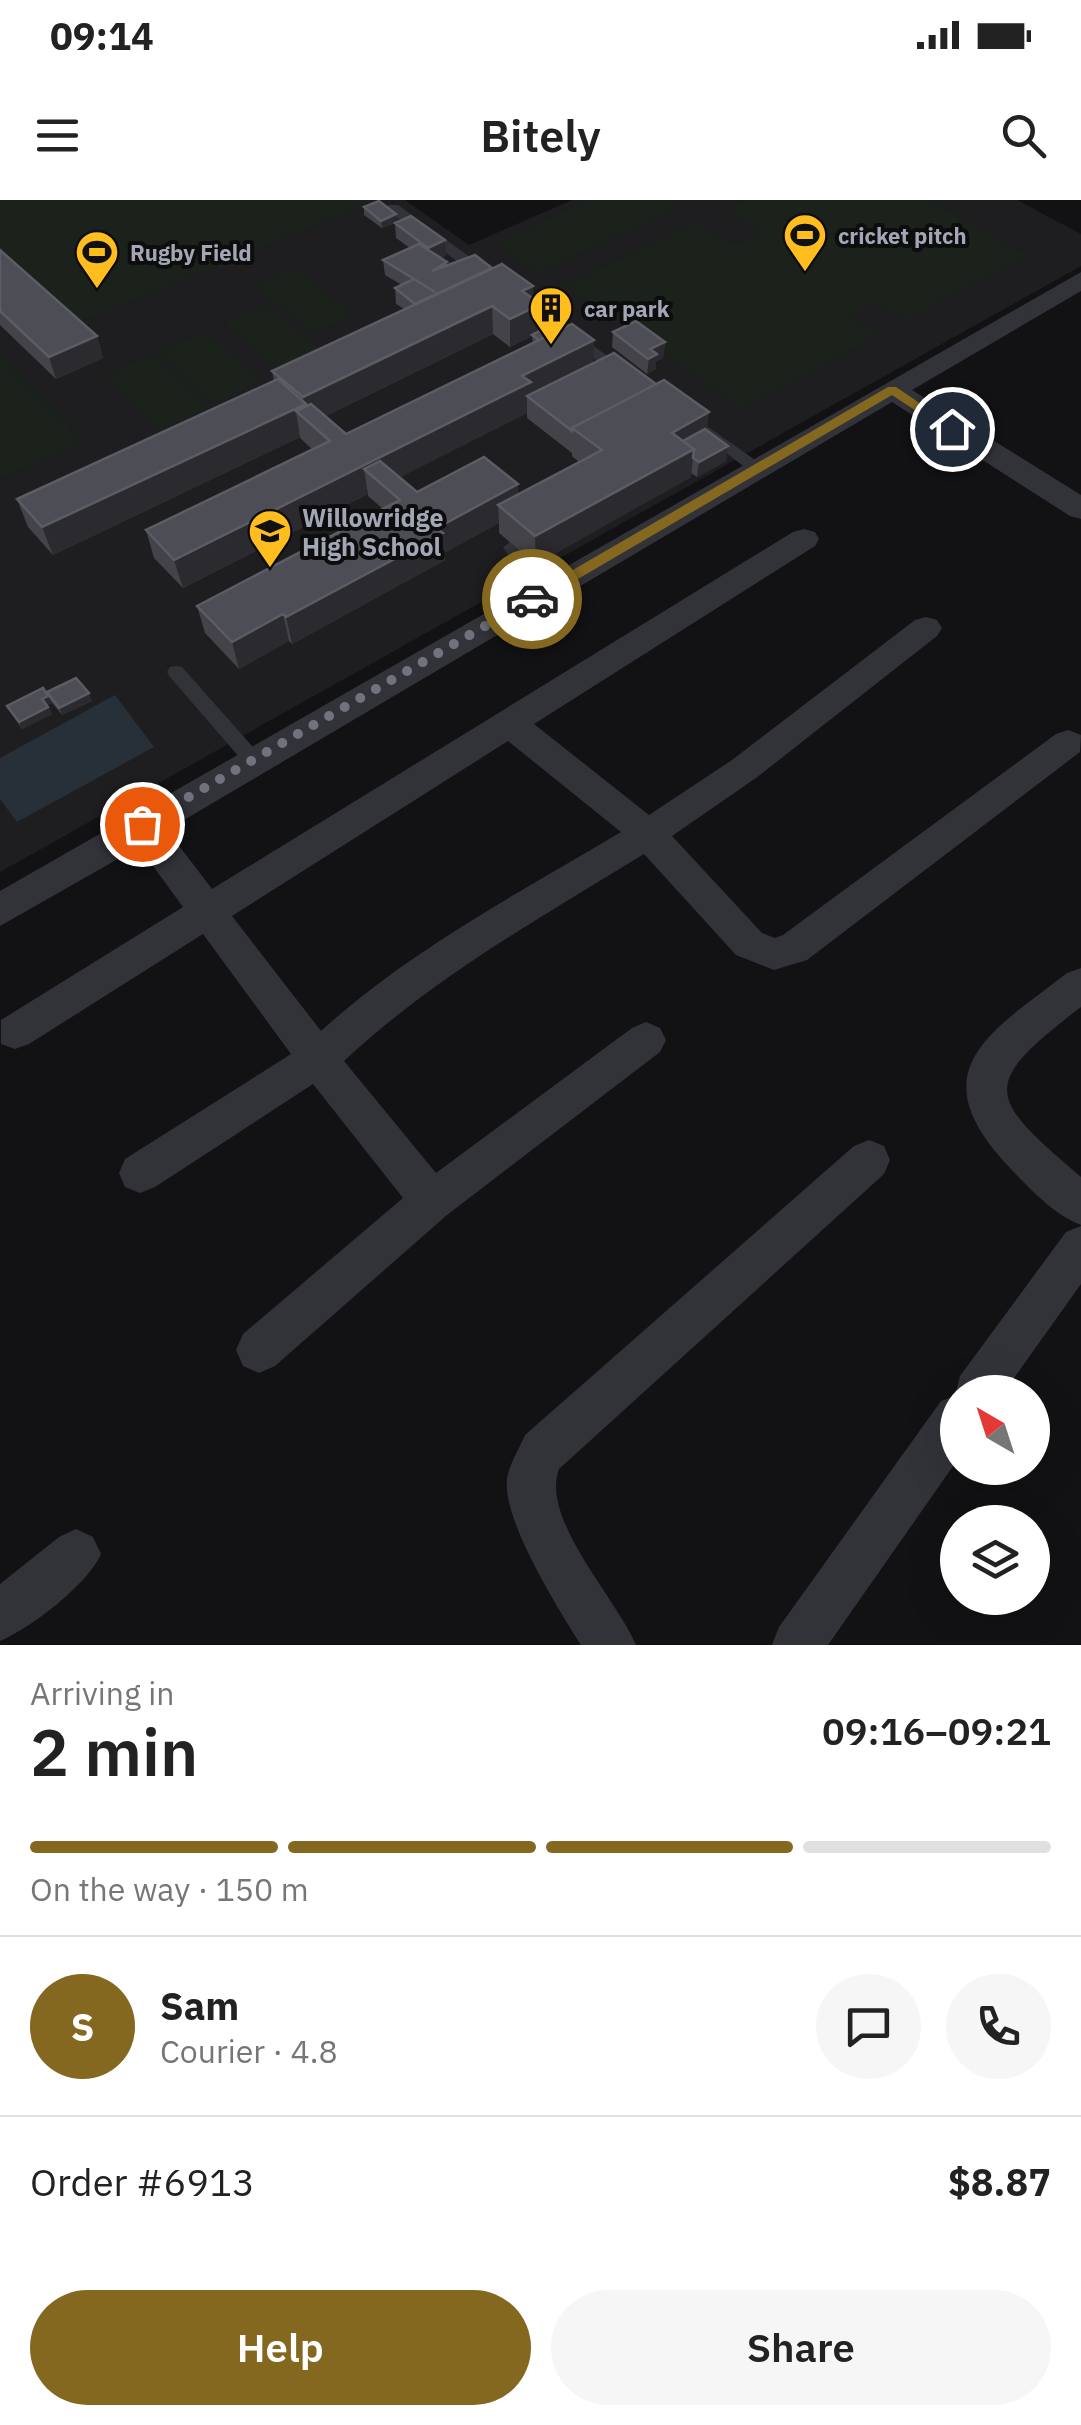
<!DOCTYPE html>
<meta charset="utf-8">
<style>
:root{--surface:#fff;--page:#f6f6f6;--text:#222;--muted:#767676;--line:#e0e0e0;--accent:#856820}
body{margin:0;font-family:"IBM Plex Sans",sans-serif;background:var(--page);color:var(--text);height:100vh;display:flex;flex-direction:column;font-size:38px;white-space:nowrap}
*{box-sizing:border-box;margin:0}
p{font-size:32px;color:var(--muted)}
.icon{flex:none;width:55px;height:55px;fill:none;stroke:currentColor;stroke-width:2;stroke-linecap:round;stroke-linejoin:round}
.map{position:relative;height:1445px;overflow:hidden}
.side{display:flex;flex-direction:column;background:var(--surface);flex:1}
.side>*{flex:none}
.needle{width:65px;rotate:321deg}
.tools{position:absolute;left:940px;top:1175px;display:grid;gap:20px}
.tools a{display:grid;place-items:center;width:110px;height:110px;border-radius:50%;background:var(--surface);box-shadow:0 10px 40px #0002;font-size:50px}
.pin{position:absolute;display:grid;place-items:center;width:85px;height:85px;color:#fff;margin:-42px;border:5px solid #fff;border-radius:50%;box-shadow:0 2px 10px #0007}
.courier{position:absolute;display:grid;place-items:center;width:100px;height:100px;margin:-50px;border:8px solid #856820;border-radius:50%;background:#fff;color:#222;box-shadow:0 2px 12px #0007}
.overview em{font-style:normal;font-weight:600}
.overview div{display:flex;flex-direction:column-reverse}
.overview{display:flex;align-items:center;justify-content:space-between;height:170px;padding:0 30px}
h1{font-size:65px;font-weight:600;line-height:75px}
.bar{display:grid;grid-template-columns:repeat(4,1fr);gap:15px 10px;align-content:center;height:120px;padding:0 30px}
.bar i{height:12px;border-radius:8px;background:var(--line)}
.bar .current{background:var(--accent)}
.bar p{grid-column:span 4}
.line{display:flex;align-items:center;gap:25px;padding:0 30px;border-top:2px solid var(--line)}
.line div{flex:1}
.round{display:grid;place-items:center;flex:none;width:105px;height:105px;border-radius:52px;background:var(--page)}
.action{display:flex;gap:20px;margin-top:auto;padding:20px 30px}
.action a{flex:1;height:115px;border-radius:60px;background:var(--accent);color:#fff;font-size:40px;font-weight:600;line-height:115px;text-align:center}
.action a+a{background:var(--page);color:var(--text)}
.status{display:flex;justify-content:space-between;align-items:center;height:70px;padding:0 50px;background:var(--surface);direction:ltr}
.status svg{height:28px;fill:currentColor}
header{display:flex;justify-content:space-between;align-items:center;height:130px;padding:0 30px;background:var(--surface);font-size:45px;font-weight:600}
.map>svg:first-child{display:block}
</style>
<div class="status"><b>09:14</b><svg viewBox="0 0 49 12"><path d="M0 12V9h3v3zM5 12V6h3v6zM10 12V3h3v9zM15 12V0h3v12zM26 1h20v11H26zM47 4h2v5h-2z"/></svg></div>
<header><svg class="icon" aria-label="menu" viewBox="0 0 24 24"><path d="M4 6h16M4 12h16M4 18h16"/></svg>Bitely<svg class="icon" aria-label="search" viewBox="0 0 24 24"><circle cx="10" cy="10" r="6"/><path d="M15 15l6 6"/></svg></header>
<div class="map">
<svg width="1081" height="1445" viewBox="0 0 1081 1445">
<rect width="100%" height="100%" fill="#121214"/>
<!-- built -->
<path fill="#1e1e21" d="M 0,0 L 405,0 L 469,45 L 572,0 L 1017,0 L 1081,34 L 1081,66 L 0,672 Z"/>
<!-- green -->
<path fill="#1a221b" d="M 0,0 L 372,0 L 374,1 L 73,125 L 0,55 Z
M 590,0 L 668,0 L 680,7 L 537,73 L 494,43 Z
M 746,0 L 928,0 L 1027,55 L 907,120 L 877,102 L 849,116 L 877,135 L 743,209 L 565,85 L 697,22 L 734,45 L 761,32 L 726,9 Z
M 294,68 L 353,115 L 312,133 L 254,85 Z
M 266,104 L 325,153 L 282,173 L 224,122 Z
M 205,132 L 262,181 L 212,203 L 157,152 Z
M 152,155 L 209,208 L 160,230 L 105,175 Z
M 0,157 L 83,241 L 0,279 Z"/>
<!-- water -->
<path fill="#273038" d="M 115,495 L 154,547 L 17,622 L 0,599 L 0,558 Z"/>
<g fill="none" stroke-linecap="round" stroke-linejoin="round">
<!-- lane -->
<path fill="#323339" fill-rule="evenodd" d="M 388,5 L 398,5 L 489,71 L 489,77 L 479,77 L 388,11 Z
M 515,97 L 525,97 L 630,172 L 628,175 L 618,175 L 515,103 Z
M 708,227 L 761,264 L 761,272 L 751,272 L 703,235 L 700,232 Z
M 535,325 L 543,330 L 520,348 L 532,366 L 556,385 L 558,389 L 550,395 L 520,374 L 503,347 Z
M 176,466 L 182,467 L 260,555 L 262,560 L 260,565 L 246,565 L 170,477 L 167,472 L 170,467 Z"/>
<!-- street -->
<path fill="#323339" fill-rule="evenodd" d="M 1081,72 L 1081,91 L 912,190 L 1081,295 L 1081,319 L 1070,316 L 892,202 L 167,630 L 212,689 L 793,332 L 804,329 L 815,332 L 819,339 L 815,346 L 534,524 L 649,615 L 732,560 L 915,420 L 926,417 L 937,420 L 942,428 L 937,436 L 756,578 L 672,636 L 762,733 L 775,738 L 783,735 L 1056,534 L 1068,530 L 1081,535 L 1080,552 L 807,760 L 774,770 L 736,755 L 644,654 C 540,718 434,777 344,861 L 436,973 L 632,828 L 646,822 L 660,828 L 666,840 L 660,852 L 447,1015 L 275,1166 L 259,1173 L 243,1166 L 236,1150 L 243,1134 L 403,998 L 313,884 L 155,987 L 140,993 L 125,987 L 119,973 L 125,959 L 291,854 L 203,734 L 29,844 L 15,849 L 1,844 L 1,820 L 183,707 L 139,647 L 0,726 L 0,691 ZM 508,541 L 621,632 C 517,694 410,750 321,831 L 232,716 Z
M 1081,768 L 1081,807 C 979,885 986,896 1081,977 L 1081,1025 C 1054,1015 1030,989 1010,968 C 918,871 988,834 1067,773 Z
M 869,940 L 884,946 L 890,960 L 884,974 L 559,1269 C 540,1319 617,1399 636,1445 L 581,1445 C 559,1410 502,1320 507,1279 C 509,1265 519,1249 525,1235 L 854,946 Z
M 1081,1026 L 1081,1084 L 1004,1192 L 958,1192 L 958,1259 L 828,1445 L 772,1445 L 779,1427 L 941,1201 L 955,1196 L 960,1176 L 1066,1032 Z
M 76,1329 L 93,1337 L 101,1354 C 88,1384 31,1428 0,1441 L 0,1384 L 59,1337 Z"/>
</g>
<!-- wall -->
<path fill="#434349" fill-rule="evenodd" d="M 364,7 L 396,14 L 397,22 L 446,55 L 441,58 L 447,62 L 447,65 L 534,99 L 541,131 L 707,231 L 726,261 L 697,277 L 691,273 L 691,277 L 536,364 L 499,333 L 499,323 L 444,353 L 445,360 L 292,444 L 289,441 L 239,469 L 205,433 L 197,406 L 383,309 L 368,296 L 368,294 L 183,388 L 154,358 L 146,330 L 313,250 L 301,239 L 300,237 L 53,355 L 28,327 L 17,299 L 274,181 L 272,171 L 404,109 L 396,104 L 395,88 L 402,85 L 385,75 L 383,60 L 410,48 L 396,38 L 395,23 L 382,28 L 364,15 ZM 493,134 L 510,147 L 532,136 L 533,143 L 346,234 L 326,216 ZM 527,213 L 527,218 L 572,253 L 572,256 L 579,262 L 518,294 L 518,284 L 417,292 L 400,277 Z
M 0,50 L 97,136 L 103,158 L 56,179 L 0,125 Z
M 613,132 L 665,142 L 663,158 L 656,161 L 656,169 L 647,174 L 612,147 Z
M 47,492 L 92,501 L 62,515 L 50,500 L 52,503 L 47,505 L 52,514 L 22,529 L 7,506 Z"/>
<!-- shaded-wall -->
<path fill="#2b2b2f" d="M 396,14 L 397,22 L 382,28 L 381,21 Z
M 445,40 L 446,55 L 430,63 L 428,48 Z
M 533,86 L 534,107 L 541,104 L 541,132 L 510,147 L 510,119 L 522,91 Z
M 492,106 L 493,134 L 310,224 L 296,211 L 300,237 L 53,355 L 42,327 L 304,204 L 303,197 Z
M 97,136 L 103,158 L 56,179 L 49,157 Z
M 594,140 L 593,169 L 527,196 L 527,213 L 384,285 L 364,269 L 368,294 L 183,388 L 174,360 L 522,176 Z
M 665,142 L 663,158 L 656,161 L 656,169 L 647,174 L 650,149 Z
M 709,212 L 706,240 L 676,245 L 672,233 Z
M 728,246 L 726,261 L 697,277 L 699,262 Z
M 694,249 L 691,277 L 536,364 L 535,336 Z
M 518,284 L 519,312 L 498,305 L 499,323 L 444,353 L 445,360 L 292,444 L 286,417 L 437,328 Z
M 283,414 L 289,441 L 239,469 L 232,442 Z
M 89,493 L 92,501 L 62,515 L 59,508 Z
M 48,496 L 52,503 L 46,506 L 42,499 Z
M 48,507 L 52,514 L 22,529 L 19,522 Z"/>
<!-- building -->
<path fill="#4d4e55" stroke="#5b5c64" stroke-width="2.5" d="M 379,1 L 396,14 L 381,21 L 364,7 Z
M 411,16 L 445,40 L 428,48 L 395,23 Z
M 419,44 L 447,62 L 432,71 L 475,55 L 492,68 L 415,104 L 395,88 L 414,79 L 435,92 L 383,60 Z
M 0,50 L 97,136 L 49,157 L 0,111 Z
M 502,64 L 533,86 L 522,91 L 541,104 L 510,119 L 492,106 L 303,197 L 272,171 Z
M 636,121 L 665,142 L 650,149 L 657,154 L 648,159 L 613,132 Z
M 572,124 L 594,140 L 522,176 L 531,182 L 174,360 L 146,330 L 330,241 L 296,211 L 311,204 L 346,234 Z
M 548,127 L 555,132 L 539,140 L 532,135 Z
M 614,153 L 656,184 L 572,228 L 572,231 L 527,196 Z
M 278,179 L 306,204 L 42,327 L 17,299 Z
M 664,180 L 709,212 L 672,233 L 694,249 L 535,336 L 498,305 L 602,250 L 572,228 Z
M 705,229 L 728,246 L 699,262 L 693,258 L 694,249 L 683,241 Z
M 484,257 L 518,284 L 437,328 L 443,333 L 286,417 L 283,414 L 232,442 L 197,406 L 400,300 L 364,269 L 380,261 L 417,292 Z
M 76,478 L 89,493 L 59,508 L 47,492 Z
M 43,488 L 48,496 L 42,499 L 48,507 L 19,522 L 7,506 Z"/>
<!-- route -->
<path fill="#856820" d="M 888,187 L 896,187 L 958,229 L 948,232 L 892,195 L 537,403 L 528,403 L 528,396 Z"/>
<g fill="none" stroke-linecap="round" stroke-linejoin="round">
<!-- done -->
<path stroke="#70737d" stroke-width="10" stroke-dasharray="0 18" d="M 142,624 L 532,399"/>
</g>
<!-- icons -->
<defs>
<g id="stadium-pin" transform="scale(2.25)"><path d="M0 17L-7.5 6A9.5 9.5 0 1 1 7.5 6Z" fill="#ffbd1e" stroke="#0d0d0e"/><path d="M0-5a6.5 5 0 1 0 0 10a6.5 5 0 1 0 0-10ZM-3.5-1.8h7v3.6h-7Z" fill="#111"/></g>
<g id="building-pin" transform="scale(2.25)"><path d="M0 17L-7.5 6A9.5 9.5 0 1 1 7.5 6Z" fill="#ffbd1e" stroke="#0d0d0e"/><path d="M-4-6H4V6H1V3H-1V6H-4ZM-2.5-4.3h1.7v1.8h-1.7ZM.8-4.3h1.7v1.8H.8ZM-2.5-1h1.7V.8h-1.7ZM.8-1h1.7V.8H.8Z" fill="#111"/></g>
<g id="school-pin" transform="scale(2.25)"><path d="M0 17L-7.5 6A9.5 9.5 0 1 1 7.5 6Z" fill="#ffbd1e" stroke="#0d0d0e"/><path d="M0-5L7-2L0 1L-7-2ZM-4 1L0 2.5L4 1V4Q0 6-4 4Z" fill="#111"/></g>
</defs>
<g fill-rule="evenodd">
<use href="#stadium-pin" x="805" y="35"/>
<use href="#stadium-pin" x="97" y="52"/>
<use href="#building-pin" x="551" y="108"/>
<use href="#school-pin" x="270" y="331"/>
</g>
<g text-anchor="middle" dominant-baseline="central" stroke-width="8" stroke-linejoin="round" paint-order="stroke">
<!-- far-poi labels -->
<g font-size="22" font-weight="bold" fill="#a2a7b5" stroke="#0d0d0e" text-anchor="start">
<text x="838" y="35">cricket pitch</text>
<text x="130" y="52">Rugby Field</text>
<text x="584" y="108">car park</text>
</g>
<!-- poi labels -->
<g font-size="25" font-weight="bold" fill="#a2a7b5" stroke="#0d0d0e" text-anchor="start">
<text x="302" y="317">Willowridge<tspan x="302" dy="29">High School</tspan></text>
</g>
</g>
</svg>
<div class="tools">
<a><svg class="needle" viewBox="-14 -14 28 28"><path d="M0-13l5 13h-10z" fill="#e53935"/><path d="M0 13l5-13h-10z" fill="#767676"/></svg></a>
<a><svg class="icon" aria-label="layers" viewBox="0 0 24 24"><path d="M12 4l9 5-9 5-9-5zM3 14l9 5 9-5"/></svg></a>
</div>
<div class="pin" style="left:142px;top:624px;background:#ea580c"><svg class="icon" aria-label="bag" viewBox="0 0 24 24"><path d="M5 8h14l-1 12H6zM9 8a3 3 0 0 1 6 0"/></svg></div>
<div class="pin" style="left:952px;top:229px;background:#1f2937"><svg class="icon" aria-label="home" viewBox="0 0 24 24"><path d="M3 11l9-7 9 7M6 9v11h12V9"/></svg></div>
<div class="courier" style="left:532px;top:399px"><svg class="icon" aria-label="car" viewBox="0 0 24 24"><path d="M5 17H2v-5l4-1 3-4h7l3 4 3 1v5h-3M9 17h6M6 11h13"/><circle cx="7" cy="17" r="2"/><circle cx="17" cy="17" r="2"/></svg></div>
</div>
<section class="side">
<div class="overview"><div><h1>2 min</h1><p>Arriving in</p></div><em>09:16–09:21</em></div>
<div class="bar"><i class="current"></i><i class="current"></i><i class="current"></i><i></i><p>On the way · 150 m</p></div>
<div class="line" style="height:180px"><b class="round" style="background:var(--accent);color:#fff">S</b><div><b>Sam</b><p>Courier · 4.8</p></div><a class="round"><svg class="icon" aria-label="chat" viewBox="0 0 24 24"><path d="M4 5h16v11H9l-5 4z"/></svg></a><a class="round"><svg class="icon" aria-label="phone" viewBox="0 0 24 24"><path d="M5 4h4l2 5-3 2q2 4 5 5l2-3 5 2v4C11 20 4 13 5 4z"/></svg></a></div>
<div class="line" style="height:130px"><div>Order #6913</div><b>$8.87</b></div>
<div class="action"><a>Help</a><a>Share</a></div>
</section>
